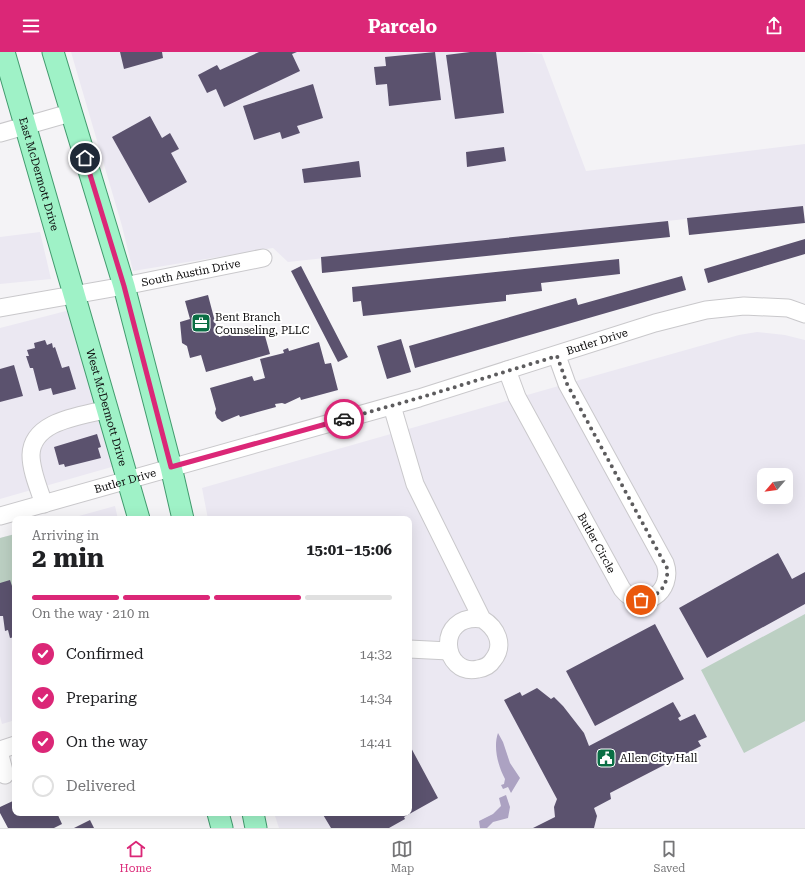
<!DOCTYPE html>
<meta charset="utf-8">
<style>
:root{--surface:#fff;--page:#f2f2f2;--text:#202124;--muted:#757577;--line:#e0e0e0;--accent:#db2777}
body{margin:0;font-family:"Roboto Serif",serif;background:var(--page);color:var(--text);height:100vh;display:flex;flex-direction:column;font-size:15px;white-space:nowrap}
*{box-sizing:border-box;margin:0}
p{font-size:13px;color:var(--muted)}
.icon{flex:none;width:22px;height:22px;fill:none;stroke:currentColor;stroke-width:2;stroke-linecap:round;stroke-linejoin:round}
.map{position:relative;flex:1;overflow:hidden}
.sheet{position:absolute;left:12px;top:464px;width:400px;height:300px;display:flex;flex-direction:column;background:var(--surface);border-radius:8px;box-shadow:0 4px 16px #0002}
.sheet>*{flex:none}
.needle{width:26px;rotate:242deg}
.tools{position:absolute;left:757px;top:416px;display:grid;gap:8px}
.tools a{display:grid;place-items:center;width:36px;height:36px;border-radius:8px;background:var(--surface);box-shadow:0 4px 16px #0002;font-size:20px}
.pin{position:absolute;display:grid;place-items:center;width:34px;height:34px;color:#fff;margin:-17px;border:2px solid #fff;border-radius:50%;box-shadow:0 1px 4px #0007}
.courier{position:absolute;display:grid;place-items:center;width:40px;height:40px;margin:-20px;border:3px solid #db2777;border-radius:50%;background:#fff;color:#222;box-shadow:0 1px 5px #0007}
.overview em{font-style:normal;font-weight:700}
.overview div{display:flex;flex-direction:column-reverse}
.overview{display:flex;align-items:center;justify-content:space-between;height:68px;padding:0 20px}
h1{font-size:26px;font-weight:700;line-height:30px}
.bar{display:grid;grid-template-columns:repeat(4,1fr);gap:6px 4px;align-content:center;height:48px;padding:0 20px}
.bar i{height:5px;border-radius:3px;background:var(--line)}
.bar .selected{background:var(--accent)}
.bar p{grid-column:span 4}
ol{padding:0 20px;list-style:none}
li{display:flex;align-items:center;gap:12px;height:44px}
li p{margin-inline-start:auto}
li .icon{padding:4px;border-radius:50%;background:var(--accent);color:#fff;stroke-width:4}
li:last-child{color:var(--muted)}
li i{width:22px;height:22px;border:2px solid var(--line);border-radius:50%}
header{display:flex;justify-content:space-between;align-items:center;height:52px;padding:0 20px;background:var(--accent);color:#fff;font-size:18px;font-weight:700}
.menu{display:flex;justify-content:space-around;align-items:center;height:56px;border-top:1px solid var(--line);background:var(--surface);font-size:11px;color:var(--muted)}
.menu a{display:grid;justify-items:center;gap:2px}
.menu .selected{color:var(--accent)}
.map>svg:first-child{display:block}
</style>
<header><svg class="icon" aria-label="menu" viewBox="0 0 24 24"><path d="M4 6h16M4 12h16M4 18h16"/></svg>Parcelo<svg class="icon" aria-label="share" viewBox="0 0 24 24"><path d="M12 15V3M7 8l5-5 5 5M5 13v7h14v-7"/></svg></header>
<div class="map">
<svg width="805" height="776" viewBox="0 0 805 776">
<rect width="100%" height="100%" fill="#f4f3f6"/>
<!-- built -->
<path fill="#ebe8f2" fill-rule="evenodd" d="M 71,0 L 522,0 L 542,2 L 586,119 L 805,92 L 805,154 L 288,210 L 273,196 L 133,219 L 122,174 Z
M 40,180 L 51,227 L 0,232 L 0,185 Z
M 70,258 L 115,414 L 0,447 L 0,276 Z
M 757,280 L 785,283 L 805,288 L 805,776 L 279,776 L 274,761 L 409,761 L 409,467 L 208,467 L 202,436 L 583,327 L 739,283 ZM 764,423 L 786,423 L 786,445 L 764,445 Z
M 115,454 L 118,467 L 68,467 Z
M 15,482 L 15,668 L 2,672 L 0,664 L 0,486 Z"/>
<!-- green -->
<path fill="#bcd0c3" d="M 15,482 L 15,535 L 0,540 L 0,486 Z
M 805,562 L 805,669 L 744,701 L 701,618 Z"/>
<!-- water -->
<path fill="#aca2c2" d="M 498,681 L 503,690 L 510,711 L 520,726 L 511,741 L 508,735 L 503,737 L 501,733 L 504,732 L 505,727 C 498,714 493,695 498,681 Z
M 506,743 L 510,755 L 508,766 L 493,770 L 487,776 L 480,776 L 479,769 L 493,762 L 501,754 L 499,746 Z"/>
<!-- building -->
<path fill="#5b526e" d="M 120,0 L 162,0 L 163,6 L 124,17 Z
M 259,0 L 297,0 L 292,2 L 300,19 L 224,55 L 216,37 L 207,41 L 198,23 L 217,13 L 220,18 Z
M 435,0 L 441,48 L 389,54 L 387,32 L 376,33 L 374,15 L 386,14 L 385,5 Z
M 470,0 L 496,0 L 504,61 L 455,67 L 446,3 Z
M 313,32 L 323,66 L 297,74 L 300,81 L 282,87 L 280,80 L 254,88 L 243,54 Z
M 150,64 L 162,86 L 170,81 L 179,97 L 171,101 L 187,130 L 149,151 L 112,85 Z
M 504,95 L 506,109 L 467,115 L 466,100 Z
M 359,109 L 361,125 L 304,131 L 302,117 Z
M 803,154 L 805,171 L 689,183 L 687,166 Z
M 668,169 L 670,185 L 322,221 L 321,205 Z
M 805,187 L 805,202 L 708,231 L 704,217 Z
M 619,207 L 620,222 L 541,231 L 542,239 L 506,243 L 506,249 L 363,264 L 361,249 L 353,250 L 352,235 Z
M 301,214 L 348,305 L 338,310 L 291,219 Z
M 682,224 L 686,238 L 415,316 L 409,294 L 576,246 L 578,253 Z
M 208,243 L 219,285 L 262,273 L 270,302 L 206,320 L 201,303 L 190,306 L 187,294 L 182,291 L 180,270 L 190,267 L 185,249 Z
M 401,287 L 411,320 L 387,327 L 377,294 Z
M 45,288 L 47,293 L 52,291 L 53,296 L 55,295 L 62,316 L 69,314 L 76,337 L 53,343 L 51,336 L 39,339 L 33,316 L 30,316 L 26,304 L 29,304 L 27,298 L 35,296 L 34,291 Z
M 319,290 L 325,312 L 331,311 L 338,338 L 301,348 L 300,345 L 285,352 L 282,351 L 275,352 L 276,355 L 240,365 L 239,363 L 222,370 L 217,366 L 215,361 L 216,357 L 210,336 L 252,324 L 254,329 L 265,326 L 260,307 L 284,301 L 283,298 L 288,296 L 289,299 Z
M 14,313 L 23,344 L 0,350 L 0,317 Z
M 97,382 L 101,395 L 98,396 L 101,406 L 65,415 L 64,412 L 59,413 L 54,395 Z
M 778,501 L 792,527 L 805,520 L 805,552 L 707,606 L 679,556 Z
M 10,528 L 13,537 L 15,537 L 15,585 L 10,586 L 8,578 L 5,579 L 3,564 L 0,564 L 0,531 Z
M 655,572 L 684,627 L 595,674 L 566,619 Z
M 537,636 L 551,647 L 554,645 L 563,654 L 584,681 L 589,694 L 673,650 L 681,664 L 678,666 L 680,669 L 695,662 L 707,685 L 698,689 L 701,694 L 610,741 L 611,747 L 594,756 L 597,764 L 594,776 L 533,776 L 555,765 L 554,755 L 557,747 L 504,648 L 520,640 L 522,644 Z
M 409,692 L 438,746 L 404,765 L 405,767 L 389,776 L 331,776 L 322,761 L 409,761 Z
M 15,748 L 15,761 L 50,761 L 52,764 L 57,761 L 62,772 L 54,776 L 8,776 L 0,761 L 0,755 Z
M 90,768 L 94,776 L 74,776 Z"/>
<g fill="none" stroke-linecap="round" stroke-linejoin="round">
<!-- minor casing -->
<g stroke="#c9c8cb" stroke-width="19">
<g id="minor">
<path d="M 0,81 L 70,61"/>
<path id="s1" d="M 0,256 L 124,234 L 263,206"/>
<path id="s2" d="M 507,318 L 517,345 L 622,537 C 642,563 675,539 665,511 L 567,332 L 557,304"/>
<path d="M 392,354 L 415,432 L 482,567 C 497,576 505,593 493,608 C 490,613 484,616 478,617 C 442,625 434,561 482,567"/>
<path d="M 44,452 C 39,437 31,419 31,403 C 32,368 82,364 108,357"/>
<path id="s3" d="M 0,464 L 419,346 L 655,271 L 706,258 L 744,254 L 788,256 L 805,262"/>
<path d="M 409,597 L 449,599"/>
<path d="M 0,698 L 15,693"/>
<path d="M 0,703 L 5,723"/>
</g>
</g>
<!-- major casing -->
<g stroke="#429b6e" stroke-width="23">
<g id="major">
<path id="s4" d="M 4,0 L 139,467"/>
<path d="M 53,0 L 124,234 L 171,415 L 183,467"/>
<path d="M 218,761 L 222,776"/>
<path d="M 253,761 L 256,776"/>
</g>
</g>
<!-- minor -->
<use href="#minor" stroke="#fff" stroke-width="17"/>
<!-- major -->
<use href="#major" stroke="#9ff2c7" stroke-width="21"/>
</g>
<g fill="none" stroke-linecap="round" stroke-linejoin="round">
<!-- done -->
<path stroke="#5d5c5e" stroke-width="4" stroke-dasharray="0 7.2" d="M 344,367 L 419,346 L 557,304 L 567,332 L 667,516 C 669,533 658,546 641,548"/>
<!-- route -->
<path stroke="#db2777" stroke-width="5" d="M 85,106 L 124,234 L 171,415 L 344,367"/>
</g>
<!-- icons -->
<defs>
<g id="office-square" transform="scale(1)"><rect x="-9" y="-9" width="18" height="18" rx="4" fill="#0a6e44" stroke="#fff"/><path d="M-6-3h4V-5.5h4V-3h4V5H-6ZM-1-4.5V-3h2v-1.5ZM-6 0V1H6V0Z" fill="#fff"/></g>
<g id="civic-square" transform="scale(1)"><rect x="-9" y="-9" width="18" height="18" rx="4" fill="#0a6e44" stroke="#fff"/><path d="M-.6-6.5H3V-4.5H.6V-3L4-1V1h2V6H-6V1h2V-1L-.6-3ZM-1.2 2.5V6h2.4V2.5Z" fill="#fff"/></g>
</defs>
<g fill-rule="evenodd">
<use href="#office-square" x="201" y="271"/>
<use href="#civic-square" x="606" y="706"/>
</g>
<g text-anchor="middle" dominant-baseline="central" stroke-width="4" stroke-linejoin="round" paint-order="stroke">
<!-- street labels -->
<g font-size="11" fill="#0c0b0c" stroke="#fff">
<text stroke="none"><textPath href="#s4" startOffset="127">East McDermott Drive</textPath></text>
<text stroke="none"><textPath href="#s1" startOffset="194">South Austin Drive</textPath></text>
<text stroke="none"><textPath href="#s3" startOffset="622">Butler Drive</textPath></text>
<text stroke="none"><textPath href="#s4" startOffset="370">West McDermott Drive</textPath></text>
<text stroke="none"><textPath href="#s3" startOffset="130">Butler Drive</textPath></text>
<text stroke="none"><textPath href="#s2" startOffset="195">Butler Circle</textPath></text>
</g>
<!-- poi labels -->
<g font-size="11" fill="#0c0b0c" stroke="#fff" text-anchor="start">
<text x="215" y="265">Bent Branch<tspan x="215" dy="13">Counseling, PLLC</tspan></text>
<text x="620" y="706">Allen City Hall</text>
</g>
</g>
</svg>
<div class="tools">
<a><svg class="needle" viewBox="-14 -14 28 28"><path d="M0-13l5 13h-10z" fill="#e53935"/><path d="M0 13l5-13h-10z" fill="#757577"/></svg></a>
</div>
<div class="pin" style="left:641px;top:548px;background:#ea580c"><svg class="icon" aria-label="bag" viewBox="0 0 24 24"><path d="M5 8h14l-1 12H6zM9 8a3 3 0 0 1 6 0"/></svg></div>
<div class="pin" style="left:85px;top:106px;background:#1f2937"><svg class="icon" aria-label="home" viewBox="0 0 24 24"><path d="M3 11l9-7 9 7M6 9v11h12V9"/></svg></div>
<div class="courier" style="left:344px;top:367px"><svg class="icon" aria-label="car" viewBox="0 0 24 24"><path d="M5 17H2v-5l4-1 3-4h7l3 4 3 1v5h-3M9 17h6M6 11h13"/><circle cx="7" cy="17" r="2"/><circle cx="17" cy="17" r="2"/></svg></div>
<section class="sheet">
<div class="overview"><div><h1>2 min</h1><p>Arriving in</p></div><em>15:01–15:06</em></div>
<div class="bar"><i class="selected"></i><i class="selected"></i><i class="selected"></i><i></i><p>On the way · 210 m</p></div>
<ol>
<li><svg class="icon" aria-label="check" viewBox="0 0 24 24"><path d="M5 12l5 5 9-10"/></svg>Confirmed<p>14:32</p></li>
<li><svg class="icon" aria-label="check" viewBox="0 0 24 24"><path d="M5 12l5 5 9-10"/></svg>Preparing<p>14:34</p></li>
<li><svg class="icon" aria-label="check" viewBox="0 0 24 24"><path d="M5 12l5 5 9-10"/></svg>On the way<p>14:41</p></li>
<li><i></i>Delivered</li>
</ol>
</section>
</div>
<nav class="menu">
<a class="selected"><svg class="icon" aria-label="home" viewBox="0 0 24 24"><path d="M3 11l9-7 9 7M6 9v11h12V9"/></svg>Home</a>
<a><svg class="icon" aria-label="map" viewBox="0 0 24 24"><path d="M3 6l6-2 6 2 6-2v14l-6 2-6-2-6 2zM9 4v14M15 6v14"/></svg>Map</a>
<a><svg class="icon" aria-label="saved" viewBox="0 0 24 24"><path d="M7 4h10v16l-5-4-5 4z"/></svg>Saved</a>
</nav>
